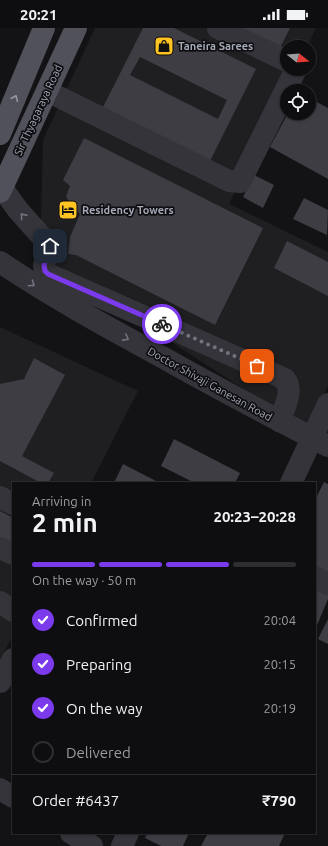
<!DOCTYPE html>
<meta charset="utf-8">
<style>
:root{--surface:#0e0e10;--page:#171719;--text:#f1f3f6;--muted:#9b9c9f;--line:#2e2e30;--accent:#7c3aed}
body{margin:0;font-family:Ubuntu,sans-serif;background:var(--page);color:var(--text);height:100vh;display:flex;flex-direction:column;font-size:15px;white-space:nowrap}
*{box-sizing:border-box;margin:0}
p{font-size:13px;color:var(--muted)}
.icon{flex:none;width:22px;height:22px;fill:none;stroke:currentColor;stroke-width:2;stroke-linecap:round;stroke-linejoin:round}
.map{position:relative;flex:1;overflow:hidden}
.panel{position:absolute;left:12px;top:454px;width:304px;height:352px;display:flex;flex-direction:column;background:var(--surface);border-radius:0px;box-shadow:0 1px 3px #0004,0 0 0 1px var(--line)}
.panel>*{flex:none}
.needle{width:26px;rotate:107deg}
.fabs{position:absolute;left:280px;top:12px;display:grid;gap:8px}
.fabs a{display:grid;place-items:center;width:36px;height:36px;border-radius:50%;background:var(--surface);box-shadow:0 1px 3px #0004,0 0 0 1px var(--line);font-size:20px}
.pin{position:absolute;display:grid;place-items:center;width:34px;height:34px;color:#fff;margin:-17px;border-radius:8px;box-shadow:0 2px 6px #0006}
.courier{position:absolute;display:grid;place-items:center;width:40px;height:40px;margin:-20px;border:3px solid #7c3aed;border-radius:50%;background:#fff;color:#222;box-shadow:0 1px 5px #0007}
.headline em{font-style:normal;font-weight:700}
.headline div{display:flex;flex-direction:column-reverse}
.headline{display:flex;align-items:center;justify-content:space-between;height:68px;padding:0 20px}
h1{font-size:26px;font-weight:700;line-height:30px}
.bar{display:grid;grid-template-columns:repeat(4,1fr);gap:6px 4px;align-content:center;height:48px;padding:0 20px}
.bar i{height:5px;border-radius:3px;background:var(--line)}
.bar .selected{background:var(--accent)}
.bar p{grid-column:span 4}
.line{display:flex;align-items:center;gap:10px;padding:0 20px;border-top:1px solid var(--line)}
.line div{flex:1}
ol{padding:0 20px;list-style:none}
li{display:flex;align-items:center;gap:12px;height:44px}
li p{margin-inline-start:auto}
li .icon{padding:4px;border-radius:50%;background:var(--accent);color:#fff;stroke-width:4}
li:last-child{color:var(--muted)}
li i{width:22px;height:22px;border:2px solid var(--line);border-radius:50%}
.status{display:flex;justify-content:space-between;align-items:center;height:28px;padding:0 20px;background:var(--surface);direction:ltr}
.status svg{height:11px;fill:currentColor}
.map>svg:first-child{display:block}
</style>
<div class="status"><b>20:21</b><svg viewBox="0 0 49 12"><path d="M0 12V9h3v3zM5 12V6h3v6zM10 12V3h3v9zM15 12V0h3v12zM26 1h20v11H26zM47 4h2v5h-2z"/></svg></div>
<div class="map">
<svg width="328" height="818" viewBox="0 0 328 818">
<rect width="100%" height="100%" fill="#131315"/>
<!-- built -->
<path fill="#1f1f22" d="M 95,0 L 316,0 L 307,19 L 287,19 L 287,41 L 296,41 L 229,176 L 328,224 L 328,358 L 307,402 L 40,229 L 43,112 Z
M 0,299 L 138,363 L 91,455 L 13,455 L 13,607 L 0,632 Z"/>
<!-- building -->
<path fill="#3d3d43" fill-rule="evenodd" d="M 143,0 L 174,0 L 256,41 L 207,139 L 100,85 ZM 140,29 L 227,72 L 218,91 L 130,47 Z
M 239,0 L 290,0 L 280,20 Z
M 309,70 L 328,80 L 328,151 L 270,119 L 288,85 L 309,85 Z
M 84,110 L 263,200 L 215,297 L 76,227 L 68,226 L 70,209 L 80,186 L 71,178 L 66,168 L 70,158 L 63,152 Z
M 254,147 L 274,157 L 263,180 L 243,169 Z
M 304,170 L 328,182 L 327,207 L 293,191 Z
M 287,213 L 328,234 L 328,268 L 274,240 Z
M 34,330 L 65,347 L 22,428 L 54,445 L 48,455 L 41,455 L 0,433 L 0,356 L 24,351 Z
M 174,411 L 240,445 L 235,455 L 195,455 L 161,438 Z
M 123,436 L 160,455 L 114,455 Z
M 324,454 L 328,456 L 328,544 L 315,538 L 315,472 Z
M 0,483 L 13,490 L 13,519 L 0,512 Z
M 315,558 L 328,564 L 328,571 L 315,602 Z
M 328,591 L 328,616 L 318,611 Z
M 147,805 L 189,805 L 183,818 L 161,818 L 145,810 Z
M 208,805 L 285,805 L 279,818 L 201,818 Z"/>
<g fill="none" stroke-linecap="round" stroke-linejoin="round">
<!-- minor -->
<path stroke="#34343a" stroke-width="22" d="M 218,0 L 287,33
M 47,63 L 229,153 L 240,154 L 296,41
M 2,160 L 18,182 L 50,218 L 44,237 L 45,243 L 48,246 L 285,351 C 294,363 284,381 279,393
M 0,234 C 52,269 107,299 162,329 C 217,360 272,389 328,418
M 291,455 L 328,376
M 0,469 L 13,476
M 0,520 L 13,526
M 315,549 L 328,556
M 0,574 L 13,583
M 0,654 L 13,631
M 0,761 L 13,769
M 71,805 L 92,818
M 122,818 L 128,805"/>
<!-- major -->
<path stroke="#50515a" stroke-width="22" d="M 0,106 L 44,0
M 0,164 L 76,0"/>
</g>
<!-- one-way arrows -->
<defs><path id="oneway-chevron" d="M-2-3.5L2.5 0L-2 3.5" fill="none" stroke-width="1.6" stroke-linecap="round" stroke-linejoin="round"/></defs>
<use stroke="#9397a4" href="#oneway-chevron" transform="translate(15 70) rotate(-67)"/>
<g stroke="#72747f">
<use href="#oneway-chevron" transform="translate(23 188) rotate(-131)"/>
<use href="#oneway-chevron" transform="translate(32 256) rotate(34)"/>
<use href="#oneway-chevron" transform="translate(126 310) rotate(29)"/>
</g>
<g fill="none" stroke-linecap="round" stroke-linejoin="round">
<!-- done -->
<path stroke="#71747e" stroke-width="4" stroke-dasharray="0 7.2" d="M 162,296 L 257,338"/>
<!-- route -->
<path stroke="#7c3aed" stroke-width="5" d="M 50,218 L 44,237 L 45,243 L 48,246 L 162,296"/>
</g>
<!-- icons -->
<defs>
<g id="shop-square" transform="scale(1)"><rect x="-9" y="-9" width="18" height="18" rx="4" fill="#ffc421" stroke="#0e0e10"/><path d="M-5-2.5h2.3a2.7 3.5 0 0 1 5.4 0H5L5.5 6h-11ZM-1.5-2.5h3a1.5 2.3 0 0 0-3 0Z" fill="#111"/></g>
<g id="hotel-square" transform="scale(1)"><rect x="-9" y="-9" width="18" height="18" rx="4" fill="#ffc421" stroke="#0e0e10"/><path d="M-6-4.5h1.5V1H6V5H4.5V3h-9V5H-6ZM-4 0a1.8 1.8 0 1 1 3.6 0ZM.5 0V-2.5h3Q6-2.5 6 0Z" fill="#111"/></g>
</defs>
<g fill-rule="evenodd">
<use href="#shop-square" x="164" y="18"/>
<use href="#hotel-square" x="68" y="182"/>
</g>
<g text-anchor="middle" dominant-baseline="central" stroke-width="3.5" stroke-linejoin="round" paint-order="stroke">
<!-- poi labels -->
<g font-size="11" font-weight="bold" fill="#a4a8b7" stroke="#0e0e10" text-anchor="start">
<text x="178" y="18">Taneira Sarees</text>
<text x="82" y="182">Residency Towers</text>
</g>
<!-- street labels -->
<g font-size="11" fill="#a4a8b7" stroke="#0e0e10">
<text transform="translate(38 82) rotate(-65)">Sir Thyagaraya Road</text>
<text transform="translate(210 356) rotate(29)">Doctor Shivaji Ganesan Road</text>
</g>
</g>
</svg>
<div class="fabs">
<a><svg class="needle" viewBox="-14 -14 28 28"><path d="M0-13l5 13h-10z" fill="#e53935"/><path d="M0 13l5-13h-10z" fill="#9b9c9f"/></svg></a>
<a><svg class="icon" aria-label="locate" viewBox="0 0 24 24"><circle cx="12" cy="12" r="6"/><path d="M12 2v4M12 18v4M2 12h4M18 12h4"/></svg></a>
</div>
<div class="pin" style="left:257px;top:338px;background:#ea580c"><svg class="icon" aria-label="bag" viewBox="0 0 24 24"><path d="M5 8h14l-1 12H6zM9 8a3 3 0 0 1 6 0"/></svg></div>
<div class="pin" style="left:50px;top:218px;background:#1f2937"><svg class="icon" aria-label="home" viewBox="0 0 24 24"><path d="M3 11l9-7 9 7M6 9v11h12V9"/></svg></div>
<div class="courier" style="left:162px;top:296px"><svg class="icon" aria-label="bike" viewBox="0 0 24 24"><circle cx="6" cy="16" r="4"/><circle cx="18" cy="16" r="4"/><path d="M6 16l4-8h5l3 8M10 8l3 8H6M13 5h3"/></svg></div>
<section class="panel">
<div class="headline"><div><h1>2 min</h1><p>Arriving in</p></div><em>20:23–20:28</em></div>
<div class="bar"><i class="selected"></i><i class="selected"></i><i class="selected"></i><i></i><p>On the way · 50 m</p></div>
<ol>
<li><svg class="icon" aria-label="check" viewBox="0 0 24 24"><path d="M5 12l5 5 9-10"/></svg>Confirmed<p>20:04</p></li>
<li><svg class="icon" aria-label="check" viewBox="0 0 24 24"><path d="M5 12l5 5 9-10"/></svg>Preparing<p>20:15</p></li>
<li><svg class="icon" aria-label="check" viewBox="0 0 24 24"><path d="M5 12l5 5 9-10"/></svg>On the way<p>20:19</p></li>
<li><i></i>Delivered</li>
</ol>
<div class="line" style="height:52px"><div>Order #6437</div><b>₹790</b></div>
</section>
</div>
